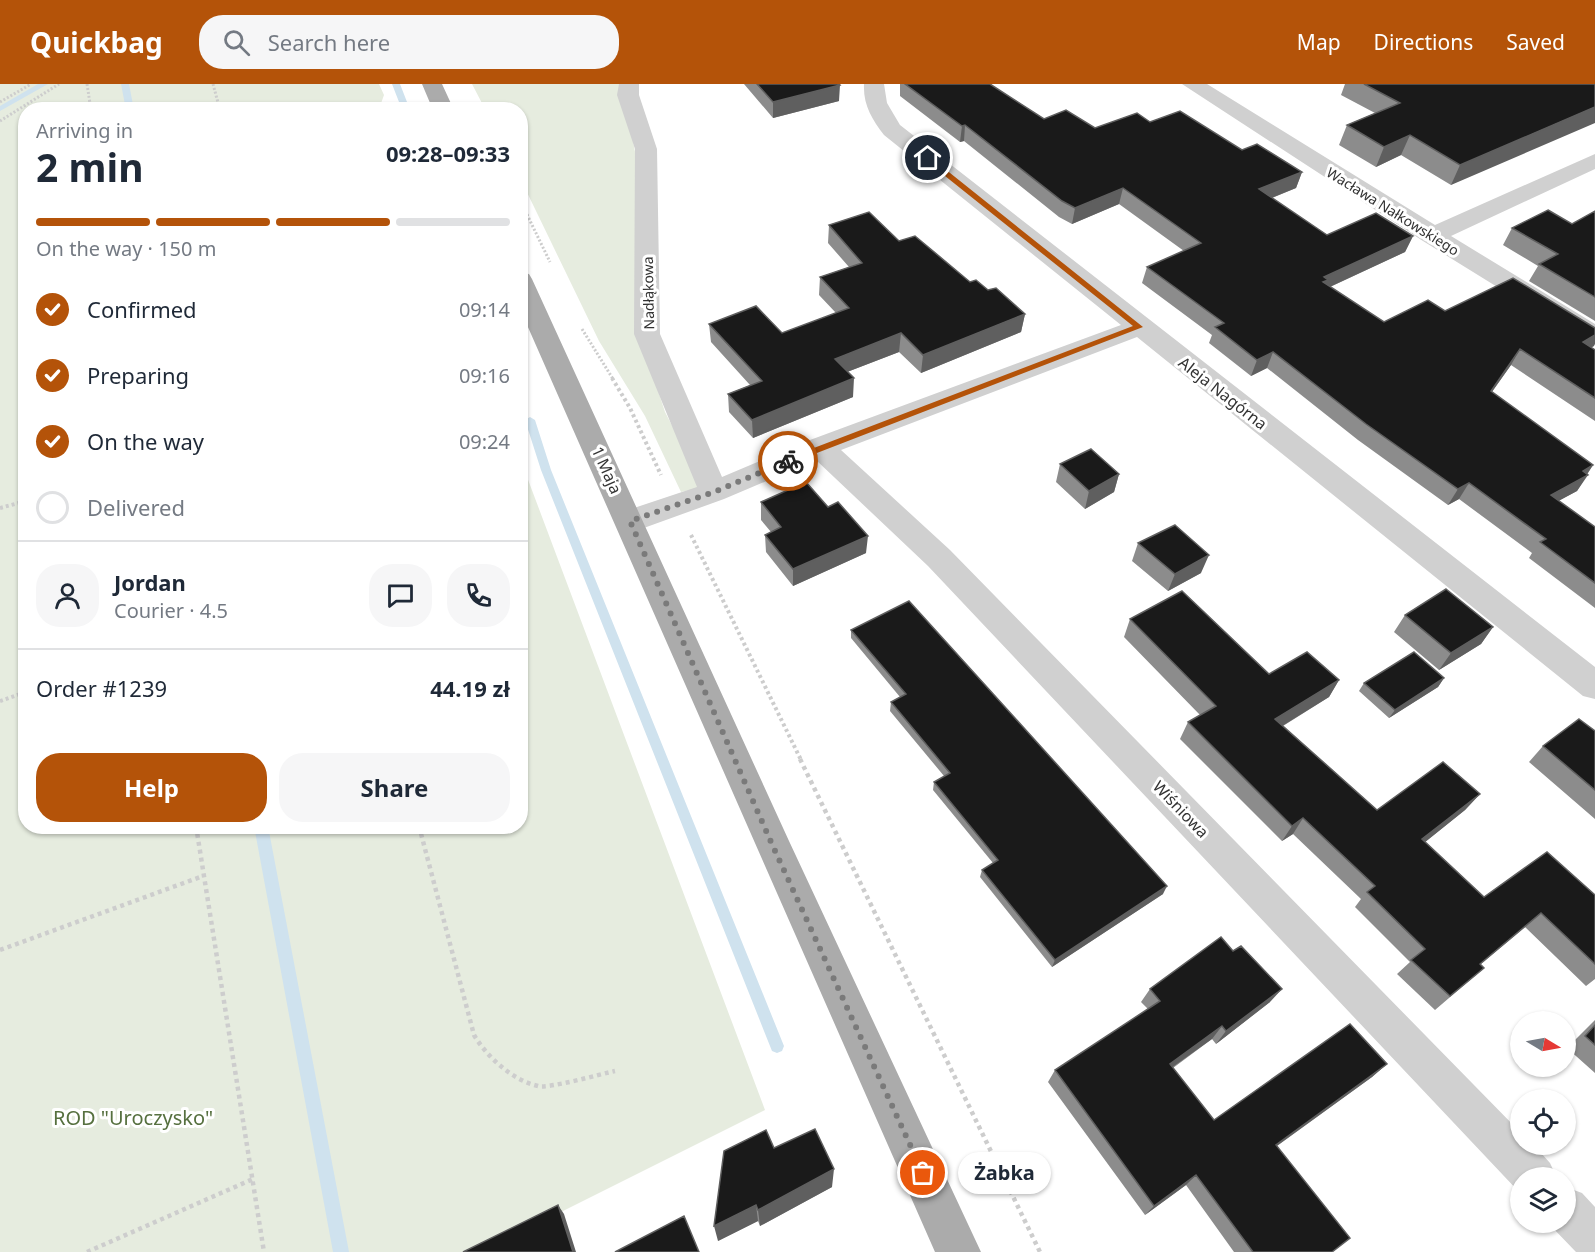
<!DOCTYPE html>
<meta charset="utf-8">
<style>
:root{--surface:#fff;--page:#f6f6f7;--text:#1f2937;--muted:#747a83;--line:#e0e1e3;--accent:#b45309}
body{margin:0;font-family:"Noto Sans",sans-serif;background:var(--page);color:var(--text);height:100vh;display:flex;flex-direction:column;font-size:22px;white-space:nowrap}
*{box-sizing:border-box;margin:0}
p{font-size:20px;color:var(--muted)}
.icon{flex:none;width:33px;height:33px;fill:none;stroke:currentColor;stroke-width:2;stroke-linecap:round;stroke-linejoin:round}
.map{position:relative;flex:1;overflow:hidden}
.sheet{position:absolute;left:18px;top:18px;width:510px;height:732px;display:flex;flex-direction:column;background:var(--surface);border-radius:24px;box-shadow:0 2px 4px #0004}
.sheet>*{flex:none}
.needle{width:39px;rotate:100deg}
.buttons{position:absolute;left:1510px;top:927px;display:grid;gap:12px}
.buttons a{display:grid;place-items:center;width:66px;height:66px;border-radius:50%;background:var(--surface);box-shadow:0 2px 4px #0004;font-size:30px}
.pin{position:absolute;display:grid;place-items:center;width:51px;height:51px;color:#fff;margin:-26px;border:3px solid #fff;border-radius:50%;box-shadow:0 2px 6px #0007}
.courier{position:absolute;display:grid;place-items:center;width:60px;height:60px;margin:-30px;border:4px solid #b45309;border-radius:50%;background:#fff;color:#222;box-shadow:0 2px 8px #0007}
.bubble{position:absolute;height:42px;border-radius:21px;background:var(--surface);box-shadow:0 2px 4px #0004;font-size:20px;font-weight:700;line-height:42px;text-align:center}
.headline em{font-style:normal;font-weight:700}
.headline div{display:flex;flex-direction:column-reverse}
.headline{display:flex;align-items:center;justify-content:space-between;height:102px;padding:0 18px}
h1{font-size:39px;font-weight:700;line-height:45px}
.bar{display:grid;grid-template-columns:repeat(4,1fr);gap:9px 6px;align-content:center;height:72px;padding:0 18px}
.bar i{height:8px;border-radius:4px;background:var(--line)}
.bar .selected{background:var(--accent)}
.bar p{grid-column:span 4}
.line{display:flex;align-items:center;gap:15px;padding:0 18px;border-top:2px solid var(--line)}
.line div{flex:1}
.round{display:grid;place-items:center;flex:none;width:63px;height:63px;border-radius:24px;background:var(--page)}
ol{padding:0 18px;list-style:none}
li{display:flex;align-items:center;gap:18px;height:66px}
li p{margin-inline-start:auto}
li .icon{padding:6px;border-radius:50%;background:var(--accent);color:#fff;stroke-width:4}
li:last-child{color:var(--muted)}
li i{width:33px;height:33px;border:3px solid var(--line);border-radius:50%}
.button{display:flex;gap:12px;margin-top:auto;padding:12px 18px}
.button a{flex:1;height:69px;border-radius:24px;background:var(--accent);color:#fff;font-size:24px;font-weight:700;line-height:69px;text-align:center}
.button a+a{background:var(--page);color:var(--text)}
header{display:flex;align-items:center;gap:36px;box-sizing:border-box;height:84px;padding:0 30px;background:var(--accent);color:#fff}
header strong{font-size:28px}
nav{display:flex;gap:33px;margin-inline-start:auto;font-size:21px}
.search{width:420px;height:54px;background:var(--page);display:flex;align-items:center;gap:15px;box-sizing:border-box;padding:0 21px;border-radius:24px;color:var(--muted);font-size:22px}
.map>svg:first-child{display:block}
</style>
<header>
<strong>Quickbag</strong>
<div class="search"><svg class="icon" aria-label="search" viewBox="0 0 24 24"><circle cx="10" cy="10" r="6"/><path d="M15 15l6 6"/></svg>Search here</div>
<nav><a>Map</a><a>Directions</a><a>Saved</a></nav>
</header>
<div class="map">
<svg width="1595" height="1168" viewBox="0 0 1595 1168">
<rect width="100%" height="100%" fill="#fff"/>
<!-- green -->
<path fill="#e6ecdf" d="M 0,0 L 379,0 L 384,11 L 379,25 L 26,26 L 26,742 L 520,742 L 521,377 L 765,1026 L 481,1168 L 0,1168 Z
M 472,0 L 619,0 L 624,8 L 638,84 L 640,252 L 665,328 L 701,398 L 699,404 L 681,408 L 645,332 L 599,257 L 521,96 L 520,26 L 485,25 Z"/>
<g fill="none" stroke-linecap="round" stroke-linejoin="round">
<!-- stream -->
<path fill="#cfe2ee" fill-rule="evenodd" d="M 38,0 L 48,0 L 0,27 L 0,22 Z
M 121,0 L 129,0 L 134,26 L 126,26 Z
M 392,0 L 400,0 L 407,18 L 406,20 L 399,18 Z
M 530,333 L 535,336 L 551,386 L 784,962 L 782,967 L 777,969 L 772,967 L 770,962 L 541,386 L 525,336 Z
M 254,742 L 268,742 L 349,1168 L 333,1168 Z"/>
<!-- path-far2 -->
<path stroke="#cdcdcd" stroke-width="3" stroke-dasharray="2 2" stroke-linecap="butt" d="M 87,0 L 91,26
M 213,0 L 220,26
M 0,18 L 31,0
M 0,37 L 59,0
M 520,116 L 550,178
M 582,245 L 613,295"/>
<!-- path-far1 -->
<path stroke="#cdcdcd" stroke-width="4" stroke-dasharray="3 3" stroke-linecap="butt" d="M 612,294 L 630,324 L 661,391
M 0,424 L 26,417
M 691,451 L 801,676
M 0,617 L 26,608"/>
<!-- path -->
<path stroke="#cdcdcd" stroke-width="4.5" stroke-dasharray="4 4" stroke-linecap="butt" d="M 800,675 L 1040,1168
M 196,742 L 264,1168
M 419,742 L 474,951 C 487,973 512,996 538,1002 C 548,1005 601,990 615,987
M 0,866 L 203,792
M 87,1168 L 253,1095"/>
<!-- minor -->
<path fill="#d0d0d0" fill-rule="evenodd" d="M 619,0 L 639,0 L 639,11 L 657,65 L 660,250 L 722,393 L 810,356 L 1121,241 L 884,51 C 872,35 863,21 864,0 L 884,0 L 887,19 L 900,41 L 1595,583 L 1595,615 L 1583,612 L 1137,253 L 841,366 L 950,466 L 1521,1049 L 1521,1060 L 1533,1060 L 1550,1079 L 1557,1094 L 1521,1094 L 1520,1109 L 928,482 L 816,376 L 724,415 L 641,445 L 630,448 L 619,445 L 615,437 L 619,429 L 697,403 L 634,250 L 635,65 L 617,11 Z
M 1182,0 L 1207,0 L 1435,141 L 1595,70 L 1595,85 L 1451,152 L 1595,240 L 1595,260 L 1586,258 L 1423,157 Z
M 1566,1103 L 1582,1109 L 1595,1123 L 1595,1168 L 1576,1168 L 1550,1141 L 1549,1138 L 1566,1138 Z"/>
<!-- major -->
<path fill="#ababab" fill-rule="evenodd" d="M 422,0 L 442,0 L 454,26 L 433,26 Z
M 520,188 L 529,190 L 532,195 L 789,757 L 981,1168 L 935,1168 L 520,225 Z"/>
</g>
<!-- wall -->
<path fill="#8c8c8c" d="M 744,0 L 839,0 L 839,17 L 773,34 Z
M 900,0 L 990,0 L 1044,35 L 1095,44 L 1150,38 L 1242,66 L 1302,88 L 1296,104 L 1272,114 L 1327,151 L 1413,152 L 1405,168 L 1330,203 L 1384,238 L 1445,227 L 1594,262 L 1591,263 L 1595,266 L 1595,337 L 1511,281 L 1492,308 L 1593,381 L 1577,407 L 1558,417 L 1595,443 L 1595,524 L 1529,474 L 1532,469 L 1459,415 L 1448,421 L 1358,356 L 1267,284 L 1251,292 L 1209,259 L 1212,251 L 1142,199 L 1147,183 L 1184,167 L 1119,120 L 1072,140 L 1059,133 L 964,57 L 960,58 L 900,12 Z
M 1345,0 L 1595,0 L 1451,101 L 1401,71 L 1376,83 L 1339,61 L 1347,41 L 1375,29 L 1341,11 Z
M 1595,127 L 1595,237 L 1529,197 L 1538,182 L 1503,161 L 1512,144 L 1572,140 Z
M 829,141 L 899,157 L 970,198 L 988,206 L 1025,230 L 1021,248 L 921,289 L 899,268 L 847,288 L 853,313 L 753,354 L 729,328 L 728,310 L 750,301 L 711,258 L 709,240 L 782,249 L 836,229 L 819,211 L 820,193 L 849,183 L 828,159 Z
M 1060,380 L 1119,390 L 1114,408 L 1085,425 L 1056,398 Z
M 761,418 L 866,469 L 793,502 L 766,468 L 765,451 L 771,448 L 761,436 Z
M 1138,459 L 1201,489 L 1168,507 L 1132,477 Z
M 1405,531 L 1493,543 L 1481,560 L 1439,586 L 1394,548 Z
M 1130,535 L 1269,590 L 1339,596 L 1329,613 L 1283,642 L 1377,726 L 1480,710 L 1465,726 L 1425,758 L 1484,813 L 1595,811 L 1595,895 L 1586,902 L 1525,843 L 1481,880 L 1484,884 L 1435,926 L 1397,890 L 1410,878 L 1355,823 L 1361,815 L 1293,750 L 1282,757 L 1180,655 L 1188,638 L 1200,631 L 1124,553 Z
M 851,546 L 1163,810 L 1052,883 L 980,793 L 982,786 L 993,779 L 933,706 L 934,698 L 944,692 L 890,627 L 891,618 L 900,613 L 851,554 Z
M 1444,594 L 1438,603 L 1389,634 L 1359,607 L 1364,599 Z
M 1595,647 L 1595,735 L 1529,678 L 1543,662 Z
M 1150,905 L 1270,918 L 1216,960 L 1212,955 L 1173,984 L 1214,1036 L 1387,980 L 1372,993 L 1277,1062 L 1332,1168 L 1234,1168 L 1186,1101 L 1145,1131 L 1048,998 L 1055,986 L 1148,925 L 1141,918 Z
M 1595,936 L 1595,989 L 1567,964 Z
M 774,1064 L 832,1103 L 760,1142 L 758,1137 L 718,1157 Z"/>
<!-- shaded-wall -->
<path fill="#5f5f5f" d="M 840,1 L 839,17 L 773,34 L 773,18 Z
M 1595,23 L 1595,39 L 1451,101 L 1460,81 Z
M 965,41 L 964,57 L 960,58 L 962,42 Z
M 1410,51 L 1401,71 L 1376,83 L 1384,63 Z
M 1302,88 L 1296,104 L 1254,121 L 1259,105 Z
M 1123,104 L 1119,120 L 1072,140 L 1075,124 Z
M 1413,152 L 1405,168 L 1323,206 L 1324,193 Z
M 1025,230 L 1021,248 L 921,289 L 923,271 Z
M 901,249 L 899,268 L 834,293 L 835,275 Z
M 1595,251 L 1595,260 L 1594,262 L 1572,274 L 1583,258 Z
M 1520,265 L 1511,281 L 1481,323 L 1491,307 Z
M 1273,268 L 1267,284 L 1251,292 L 1257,276 Z
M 854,294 L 853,313 L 753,354 L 752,336 Z
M 1593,381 L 1585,393 L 1588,391 L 1577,407 L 1540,427 L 1551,411 L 1583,387 Z
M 1119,390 L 1114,408 L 1085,425 L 1089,407 Z
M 1469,399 L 1459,415 L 1448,421 L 1458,405 Z
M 868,452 L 866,469 L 793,502 L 793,485 Z
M 1209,471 L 1201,489 L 1168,507 L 1175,490 Z
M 1493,543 L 1481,560 L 1439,586 L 1451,569 Z
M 1444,594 L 1438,603 L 1389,634 L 1395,626 Z
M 1339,596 L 1329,613 L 1266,652 L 1275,635 Z
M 1480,710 L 1465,726 L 1409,771 L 1422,755 Z
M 1303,734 L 1293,750 L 1282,757 L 1292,742 Z
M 1167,802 L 1163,810 L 1052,883 L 1055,876 Z
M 1282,905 L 1270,918 L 1216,960 L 1226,947 Z
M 1222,942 L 1212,955 L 1160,992 L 1170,980 Z
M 1387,980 L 1372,993 L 1264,1071 L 1276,1061 Z
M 834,1085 L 832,1103 L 760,1142 L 758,1126 Z
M 1196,1091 L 1186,1101 L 1145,1131 L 1154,1122 Z
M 558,1121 L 564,1130 L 576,1168 L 573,1168 Z
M 756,1121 L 758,1137 L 718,1157 L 714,1142 Z"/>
<!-- building -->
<path fill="#1a1a1a" stroke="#5f5f5f" stroke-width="1.5" d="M 757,0 L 839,0 L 840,1 L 773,18 Z
M 905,0 L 990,0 L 1044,35 L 1066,26 L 1095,44 L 1137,29 L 1150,38 L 1180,27 L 1242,66 L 1257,60 L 1302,88 L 1259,105 L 1327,151 L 1376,129 L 1413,152 L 1324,193 L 1328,196 L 1323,198 L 1384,238 L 1428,216 L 1445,227 L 1513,194 L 1595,244 L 1595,251 L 1583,258 L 1595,266 L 1595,314 L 1520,265 L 1491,307 L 1593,381 L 1583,387 L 1588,391 L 1551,411 L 1595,443 L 1595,499 L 1540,458 L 1546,455 L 1469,399 L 1458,405 L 1366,340 L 1273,268 L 1257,276 L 1215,243 L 1224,239 L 1147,183 L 1201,159 L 1123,104 L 1075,124 L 1062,117 L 965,41 L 962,42 Z
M 1364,0 L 1595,0 L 1595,23 L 1460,81 L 1410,51 L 1384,63 L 1347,41 L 1400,19 Z
M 1548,126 L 1572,140 L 1595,127 L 1595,213 L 1539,180 L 1558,170 L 1512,144 Z
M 869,128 L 899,157 L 915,152 L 970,198 L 976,196 L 988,206 L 996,204 L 1025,230 L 923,271 L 901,249 L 835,275 L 854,294 L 752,336 L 728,310 L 762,297 L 709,240 L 756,222 L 782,249 L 849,224 L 820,193 L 862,179 L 829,141 Z
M 1091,365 L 1119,390 L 1089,407 L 1060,380 Z
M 806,398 L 828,423 L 838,418 L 868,452 L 793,485 L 765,451 L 781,443 L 761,418 Z
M 1175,441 L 1209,471 L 1175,490 L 1138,459 Z
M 1446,505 L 1493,543 L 1451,569 L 1405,531 Z
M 1182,507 L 1269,590 L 1307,568 L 1339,596 L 1275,635 L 1377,726 L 1443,678 L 1480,710 L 1422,755 L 1484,813 L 1547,768 L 1595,811 L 1595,880 L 1541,829 L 1480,880 L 1484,884 L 1450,912 L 1411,876 L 1425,865 L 1367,808 L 1375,802 L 1303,734 L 1292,742 L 1188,638 L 1216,622 L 1130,535 Z
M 909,517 L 1167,802 L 1055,876 L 982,786 L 998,776 L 934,698 L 950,689 L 891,618 L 906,610 L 851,546 Z
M 1414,568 L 1444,594 L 1395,626 L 1364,599 Z
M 1579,635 L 1595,647 L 1595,706 L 1543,662 Z
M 1221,853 L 1233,867 L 1241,862 L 1282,905 L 1226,947 L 1222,942 L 1170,980 L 1214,1036 L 1350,940 L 1387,980 L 1276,1061 L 1350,1154 L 1332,1168 L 1253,1168 L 1196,1091 L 1154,1122 L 1055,986 L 1160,917 L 1150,905 Z
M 1595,941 L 1595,961 L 1585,952 Z
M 815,1045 L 834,1085 L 758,1126 L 756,1121 L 714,1142 L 724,1067 L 766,1046 L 774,1064 Z
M 558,1121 L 573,1168 L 463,1168 Z
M 684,1132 L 699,1168 L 615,1168 Z"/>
<!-- route -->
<path fill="#b45309" d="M 925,73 L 930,73 L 1143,243 L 791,379 L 785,379 L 785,375 L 1133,242 L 925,76 Z"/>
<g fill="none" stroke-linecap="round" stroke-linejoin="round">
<!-- done -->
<path stroke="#7a7a7a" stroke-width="6" stroke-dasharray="0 10.8" d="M 788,377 L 714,408 L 630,437 L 771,758 L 923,1089"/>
</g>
<g text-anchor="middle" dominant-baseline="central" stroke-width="6" stroke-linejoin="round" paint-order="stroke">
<!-- far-street labels -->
<g font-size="14" fill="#333" stroke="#fff">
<text transform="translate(1393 127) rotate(32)">Wacława Nałkowskiego</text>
<text transform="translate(648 209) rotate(-91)">Nadłąkowa</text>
</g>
<!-- street labels -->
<g font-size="16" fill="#333" stroke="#fff">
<text transform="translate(1223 309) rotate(38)">Aleja Nagórna</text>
<text transform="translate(607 386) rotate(66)">1 Maja</text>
<text transform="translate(1181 725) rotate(46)">Wiśniowa</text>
</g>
<!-- near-park labels -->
<g font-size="20" fill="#56703f" stroke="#fff">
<text x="133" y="1033">ROD "Uroczysko"</text>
</g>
</g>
</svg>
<div class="buttons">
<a><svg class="needle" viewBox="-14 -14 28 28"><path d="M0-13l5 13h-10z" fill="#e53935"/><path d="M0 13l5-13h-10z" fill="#747a83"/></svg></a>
<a><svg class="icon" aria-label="locate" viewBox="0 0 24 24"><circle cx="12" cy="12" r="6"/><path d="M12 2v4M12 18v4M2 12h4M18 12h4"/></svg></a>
<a><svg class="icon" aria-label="layers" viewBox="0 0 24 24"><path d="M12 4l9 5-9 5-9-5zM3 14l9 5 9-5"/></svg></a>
</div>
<div class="pin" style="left:923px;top:1089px;background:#ea580c"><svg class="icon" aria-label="bag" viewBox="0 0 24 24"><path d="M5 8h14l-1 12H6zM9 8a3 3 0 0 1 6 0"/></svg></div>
<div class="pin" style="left:928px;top:74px;background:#1f2937"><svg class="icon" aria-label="home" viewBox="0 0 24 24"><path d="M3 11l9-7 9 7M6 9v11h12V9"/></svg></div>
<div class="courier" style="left:788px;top:377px"><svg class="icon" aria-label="bike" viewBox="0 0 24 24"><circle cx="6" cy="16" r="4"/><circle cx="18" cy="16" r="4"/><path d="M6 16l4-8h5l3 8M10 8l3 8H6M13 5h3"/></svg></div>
<div class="bubble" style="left:958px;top:1068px;width:93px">Żabka</div>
<section class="sheet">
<div class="headline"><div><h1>2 min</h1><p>Arriving in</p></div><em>09:28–09:33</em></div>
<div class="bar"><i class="selected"></i><i class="selected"></i><i class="selected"></i><i></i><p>On the way · 150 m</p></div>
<ol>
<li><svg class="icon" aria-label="check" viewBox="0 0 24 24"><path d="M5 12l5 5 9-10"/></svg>Confirmed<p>09:14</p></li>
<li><svg class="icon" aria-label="check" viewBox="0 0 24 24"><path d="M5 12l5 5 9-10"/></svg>Preparing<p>09:16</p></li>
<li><svg class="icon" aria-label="check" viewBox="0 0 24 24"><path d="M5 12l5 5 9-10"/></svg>On the way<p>09:24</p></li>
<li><i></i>Delivered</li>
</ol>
<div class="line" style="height:108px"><a class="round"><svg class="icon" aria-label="person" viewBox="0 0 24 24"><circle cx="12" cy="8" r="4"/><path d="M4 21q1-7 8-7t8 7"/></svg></a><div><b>Jordan</b><p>Courier · 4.5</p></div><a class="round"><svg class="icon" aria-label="chat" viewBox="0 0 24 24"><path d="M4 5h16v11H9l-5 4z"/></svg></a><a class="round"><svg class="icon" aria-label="phone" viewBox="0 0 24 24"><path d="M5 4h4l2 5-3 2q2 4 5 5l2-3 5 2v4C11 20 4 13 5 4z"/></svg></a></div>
<div class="line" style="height:78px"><div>Order #1239</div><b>44.19 zł</b></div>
<div class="button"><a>Help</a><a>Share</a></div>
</section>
</div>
